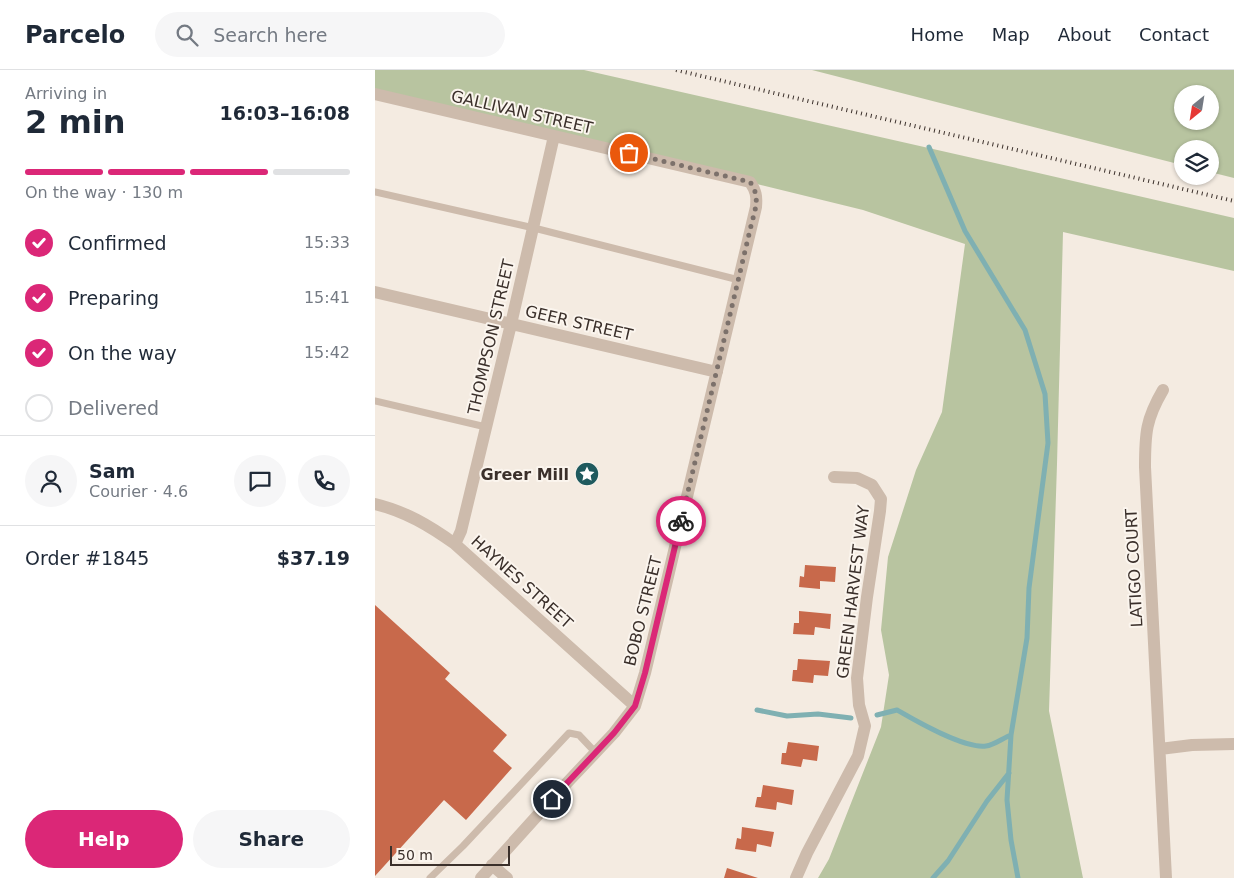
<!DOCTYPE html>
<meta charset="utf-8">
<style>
:root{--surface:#fff;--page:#f6f6f7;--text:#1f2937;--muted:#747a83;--line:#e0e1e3;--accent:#db2777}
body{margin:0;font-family:"DejaVu Sans",sans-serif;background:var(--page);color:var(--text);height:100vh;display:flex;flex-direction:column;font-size:19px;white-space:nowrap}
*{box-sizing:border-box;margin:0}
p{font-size:16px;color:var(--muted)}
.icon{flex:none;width:28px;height:28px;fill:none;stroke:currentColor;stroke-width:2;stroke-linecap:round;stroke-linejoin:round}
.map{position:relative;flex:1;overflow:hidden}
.details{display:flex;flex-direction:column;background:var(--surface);width:375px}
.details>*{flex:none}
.needle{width:32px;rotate:210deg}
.fabs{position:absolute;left:799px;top:15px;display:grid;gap:10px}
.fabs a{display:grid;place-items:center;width:45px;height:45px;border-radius:50%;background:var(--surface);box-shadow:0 1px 4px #0004;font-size:25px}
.scale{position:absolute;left:15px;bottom:12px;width:120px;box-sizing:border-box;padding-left:5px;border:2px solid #3b302b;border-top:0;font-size:14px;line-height:18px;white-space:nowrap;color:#3b302b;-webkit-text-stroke:4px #fbf5ee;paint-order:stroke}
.pin{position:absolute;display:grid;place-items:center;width:42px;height:42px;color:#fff;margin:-21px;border:2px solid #fff;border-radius:50%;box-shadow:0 1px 5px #0007}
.courier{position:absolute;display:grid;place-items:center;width:50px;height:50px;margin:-25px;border:4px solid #db2777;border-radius:50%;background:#fff;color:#222;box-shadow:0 1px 6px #0007}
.headline em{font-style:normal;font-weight:700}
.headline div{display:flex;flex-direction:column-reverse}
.headline{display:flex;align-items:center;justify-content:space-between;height:85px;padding:0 25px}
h1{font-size:32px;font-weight:700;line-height:38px}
.bar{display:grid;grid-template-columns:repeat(4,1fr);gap:8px 5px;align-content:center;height:60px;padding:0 25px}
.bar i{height:6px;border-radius:4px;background:var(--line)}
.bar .current{background:var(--accent)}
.bar p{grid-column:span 4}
.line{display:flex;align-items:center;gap:12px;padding:0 25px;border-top:1px solid var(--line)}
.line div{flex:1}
.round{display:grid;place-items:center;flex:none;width:52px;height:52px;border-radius:26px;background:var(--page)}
ol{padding:0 25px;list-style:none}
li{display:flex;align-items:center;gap:15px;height:55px}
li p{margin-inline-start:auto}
li .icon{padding:5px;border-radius:50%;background:var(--accent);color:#fff;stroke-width:4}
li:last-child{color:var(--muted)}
li i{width:28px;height:28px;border:2px solid var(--line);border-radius:50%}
.button{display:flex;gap:10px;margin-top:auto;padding:10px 25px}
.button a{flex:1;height:58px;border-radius:30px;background:var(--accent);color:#fff;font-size:20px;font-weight:700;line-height:58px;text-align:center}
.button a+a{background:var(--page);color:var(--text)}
header{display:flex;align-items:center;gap:30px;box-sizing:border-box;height:70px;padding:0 25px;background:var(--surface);border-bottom:1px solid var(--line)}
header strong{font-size:24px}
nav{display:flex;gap:28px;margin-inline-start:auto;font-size:18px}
.search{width:350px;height:45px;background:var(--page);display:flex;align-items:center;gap:12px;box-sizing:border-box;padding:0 18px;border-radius:28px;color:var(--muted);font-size:19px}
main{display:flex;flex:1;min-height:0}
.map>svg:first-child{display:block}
</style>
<header>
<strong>Parcelo</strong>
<div class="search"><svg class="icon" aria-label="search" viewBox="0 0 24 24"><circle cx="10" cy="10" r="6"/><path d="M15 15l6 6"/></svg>Search here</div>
<nav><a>Home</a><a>Map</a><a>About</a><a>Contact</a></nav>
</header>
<main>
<section class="details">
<div class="headline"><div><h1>2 min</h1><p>Arriving in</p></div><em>16:03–16:08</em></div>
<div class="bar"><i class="current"></i><i class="current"></i><i class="current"></i><i></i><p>On the way · 130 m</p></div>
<ol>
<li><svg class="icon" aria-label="check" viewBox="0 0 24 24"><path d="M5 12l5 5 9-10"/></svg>Confirmed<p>15:33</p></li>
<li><svg class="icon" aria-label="check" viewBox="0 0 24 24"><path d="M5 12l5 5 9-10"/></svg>Preparing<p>15:41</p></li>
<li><svg class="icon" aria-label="check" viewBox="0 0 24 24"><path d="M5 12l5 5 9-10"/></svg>On the way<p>15:42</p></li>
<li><i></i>Delivered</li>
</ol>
<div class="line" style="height:90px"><a class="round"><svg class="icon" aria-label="person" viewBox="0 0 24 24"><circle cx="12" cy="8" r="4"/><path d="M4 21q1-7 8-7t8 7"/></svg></a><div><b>Sam</b><p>Courier · 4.6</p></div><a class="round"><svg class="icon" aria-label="chat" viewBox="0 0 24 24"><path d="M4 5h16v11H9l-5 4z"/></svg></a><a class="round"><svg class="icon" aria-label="phone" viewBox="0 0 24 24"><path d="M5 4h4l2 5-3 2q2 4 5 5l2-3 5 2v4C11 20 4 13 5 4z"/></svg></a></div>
<div class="line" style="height:65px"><div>Order #1845</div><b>$37.19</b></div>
<div class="button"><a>Help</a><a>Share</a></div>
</section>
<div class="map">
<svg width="859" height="808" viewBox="0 0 859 808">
<rect width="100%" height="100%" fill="#f4ebe1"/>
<!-- green -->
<path fill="#b8c4a0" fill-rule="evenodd" d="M 0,0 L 209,0 L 659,102 L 859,148 L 859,201 L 688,162 L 682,394 L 674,641 L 708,808 L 443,808 L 454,789 L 506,657 L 514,605 L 506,560 L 513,487 L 541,400 L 567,342 L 590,174 L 488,140 L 0,21 Z
M 437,0 L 859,0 L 859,108 L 835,102 L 835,79 L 808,79 L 807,95 ZM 808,24 L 835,24 L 835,51 L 808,51 Z"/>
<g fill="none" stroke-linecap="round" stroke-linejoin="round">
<!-- stream -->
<path stroke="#7fb0b2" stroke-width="5" d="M 554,77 L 590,161 L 650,260 L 670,324 L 673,373 L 654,518 L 652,568 L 636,665 L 632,730 L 636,770 L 643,808
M 382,640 L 412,646 L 443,644 L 476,648
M 502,645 L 522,640 C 541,651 589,679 611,676 C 619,675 628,668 636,665
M 558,808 L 573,791 L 612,731 L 634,703"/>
</g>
<!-- building -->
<path fill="#c8694b" d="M 430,495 L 461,497 L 460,512 L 445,511 L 445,519 L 424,517 L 425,506 L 429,507 Z
M 0,535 L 75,603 L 70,609 L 132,665 L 118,681 L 137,698 L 91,750 L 69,730 L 0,806 Z
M 424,541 L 456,544 L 455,559 L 440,557 L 439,565 L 418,564 L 419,553 L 424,553 Z
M 423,589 L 455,591 L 453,606 L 439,605 L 438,613 L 417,611 L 418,600 L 422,600 Z
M 413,672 L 444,676 L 442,691 L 428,689 L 426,697 L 406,694 L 407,683 L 411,683 Z
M 388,715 L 419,720 L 417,735 L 402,732 L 401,740 L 380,737 L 382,727 L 386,727 Z
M 367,757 L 399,762 L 396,777 L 382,774 L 381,782 L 360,779 L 362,768 L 366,769 Z
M 352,798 L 383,808 L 349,808 Z"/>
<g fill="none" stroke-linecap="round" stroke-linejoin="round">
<!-- service -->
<path stroke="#cdbbac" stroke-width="7" d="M 0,122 L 159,158 L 364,210
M 0,331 L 111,357
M 55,808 L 88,776 L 194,663 L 204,665 L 221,683"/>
<!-- minor -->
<path stroke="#cdbbac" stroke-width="12" d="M 0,24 L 375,112 C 381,121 382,126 381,137 L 270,603 L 260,636 L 239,663 L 189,716 L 106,808
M 0,222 L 342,302
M 788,320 C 771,349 770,363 770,397 L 791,808
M 0,434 C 30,441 55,456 80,474 L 260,636
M 80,474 L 86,461 L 136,254 L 179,66
M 785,679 L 817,675 L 859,674
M 117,795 L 132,808
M 421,808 L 432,783 L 483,686 L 490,656 L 484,635 L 482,608 L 492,527 L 505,441 L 506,429 L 497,415 L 482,408 L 459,407"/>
<!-- rail -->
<path stroke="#3b302b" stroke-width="4" stroke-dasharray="1 4" stroke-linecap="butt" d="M 301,0 L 859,131"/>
</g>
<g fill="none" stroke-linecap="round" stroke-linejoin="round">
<!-- done -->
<path stroke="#7c716b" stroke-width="5" stroke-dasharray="0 9" d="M 254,83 L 375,112 C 386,127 380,139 376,156 L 306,451"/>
<!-- route -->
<path stroke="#db2777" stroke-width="6" d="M 177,729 L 239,663 L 260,636 L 270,603 L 306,451"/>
</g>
<!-- icons -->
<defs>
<g id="sight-disc" transform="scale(1.25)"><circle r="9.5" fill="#1f5a5e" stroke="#fbf5ee"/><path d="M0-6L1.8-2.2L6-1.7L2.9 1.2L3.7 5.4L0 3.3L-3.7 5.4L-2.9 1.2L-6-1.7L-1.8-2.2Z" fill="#fff"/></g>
</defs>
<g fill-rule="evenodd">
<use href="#sight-disc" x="212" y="404"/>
</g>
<g text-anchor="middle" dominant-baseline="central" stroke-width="4" stroke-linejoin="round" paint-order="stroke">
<!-- street labels -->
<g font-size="16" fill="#3b302b" stroke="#fbf5ee">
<text transform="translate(147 42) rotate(13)">GALLIVAN STREET</text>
<text transform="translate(204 253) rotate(13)">GEER STREET</text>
<text transform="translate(116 267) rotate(-77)">THOMPSON STREET</text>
<text transform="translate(759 498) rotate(-93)">LATIGO COURT</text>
<text transform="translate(147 512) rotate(42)">HAYNES STREET</text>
<text transform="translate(478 522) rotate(-83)">GREEN HARVEST WAY</text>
<text transform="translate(268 541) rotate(-76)">BOBO STREET</text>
</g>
<!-- poi labels -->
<g font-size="16" font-weight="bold" fill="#3b302b" stroke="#fbf5ee" text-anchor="end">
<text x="194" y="404">Greer Mill</text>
</g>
</g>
</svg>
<div class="fabs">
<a><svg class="needle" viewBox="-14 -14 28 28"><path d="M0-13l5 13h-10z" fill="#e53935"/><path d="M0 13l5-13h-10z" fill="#747a83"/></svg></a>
<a><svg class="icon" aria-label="layers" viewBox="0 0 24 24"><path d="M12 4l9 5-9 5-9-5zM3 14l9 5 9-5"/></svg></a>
</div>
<div class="scale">50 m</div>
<div class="pin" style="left:254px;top:83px;background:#ea580c"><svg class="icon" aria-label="bag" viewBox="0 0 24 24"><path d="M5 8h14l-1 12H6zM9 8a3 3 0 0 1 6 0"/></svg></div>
<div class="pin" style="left:177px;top:729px;background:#1f2937"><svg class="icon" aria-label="home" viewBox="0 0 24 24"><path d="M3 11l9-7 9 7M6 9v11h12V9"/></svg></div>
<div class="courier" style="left:306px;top:451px"><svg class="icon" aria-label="bike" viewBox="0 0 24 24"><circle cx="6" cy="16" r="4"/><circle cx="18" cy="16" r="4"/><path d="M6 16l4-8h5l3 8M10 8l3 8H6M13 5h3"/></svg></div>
</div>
</main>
